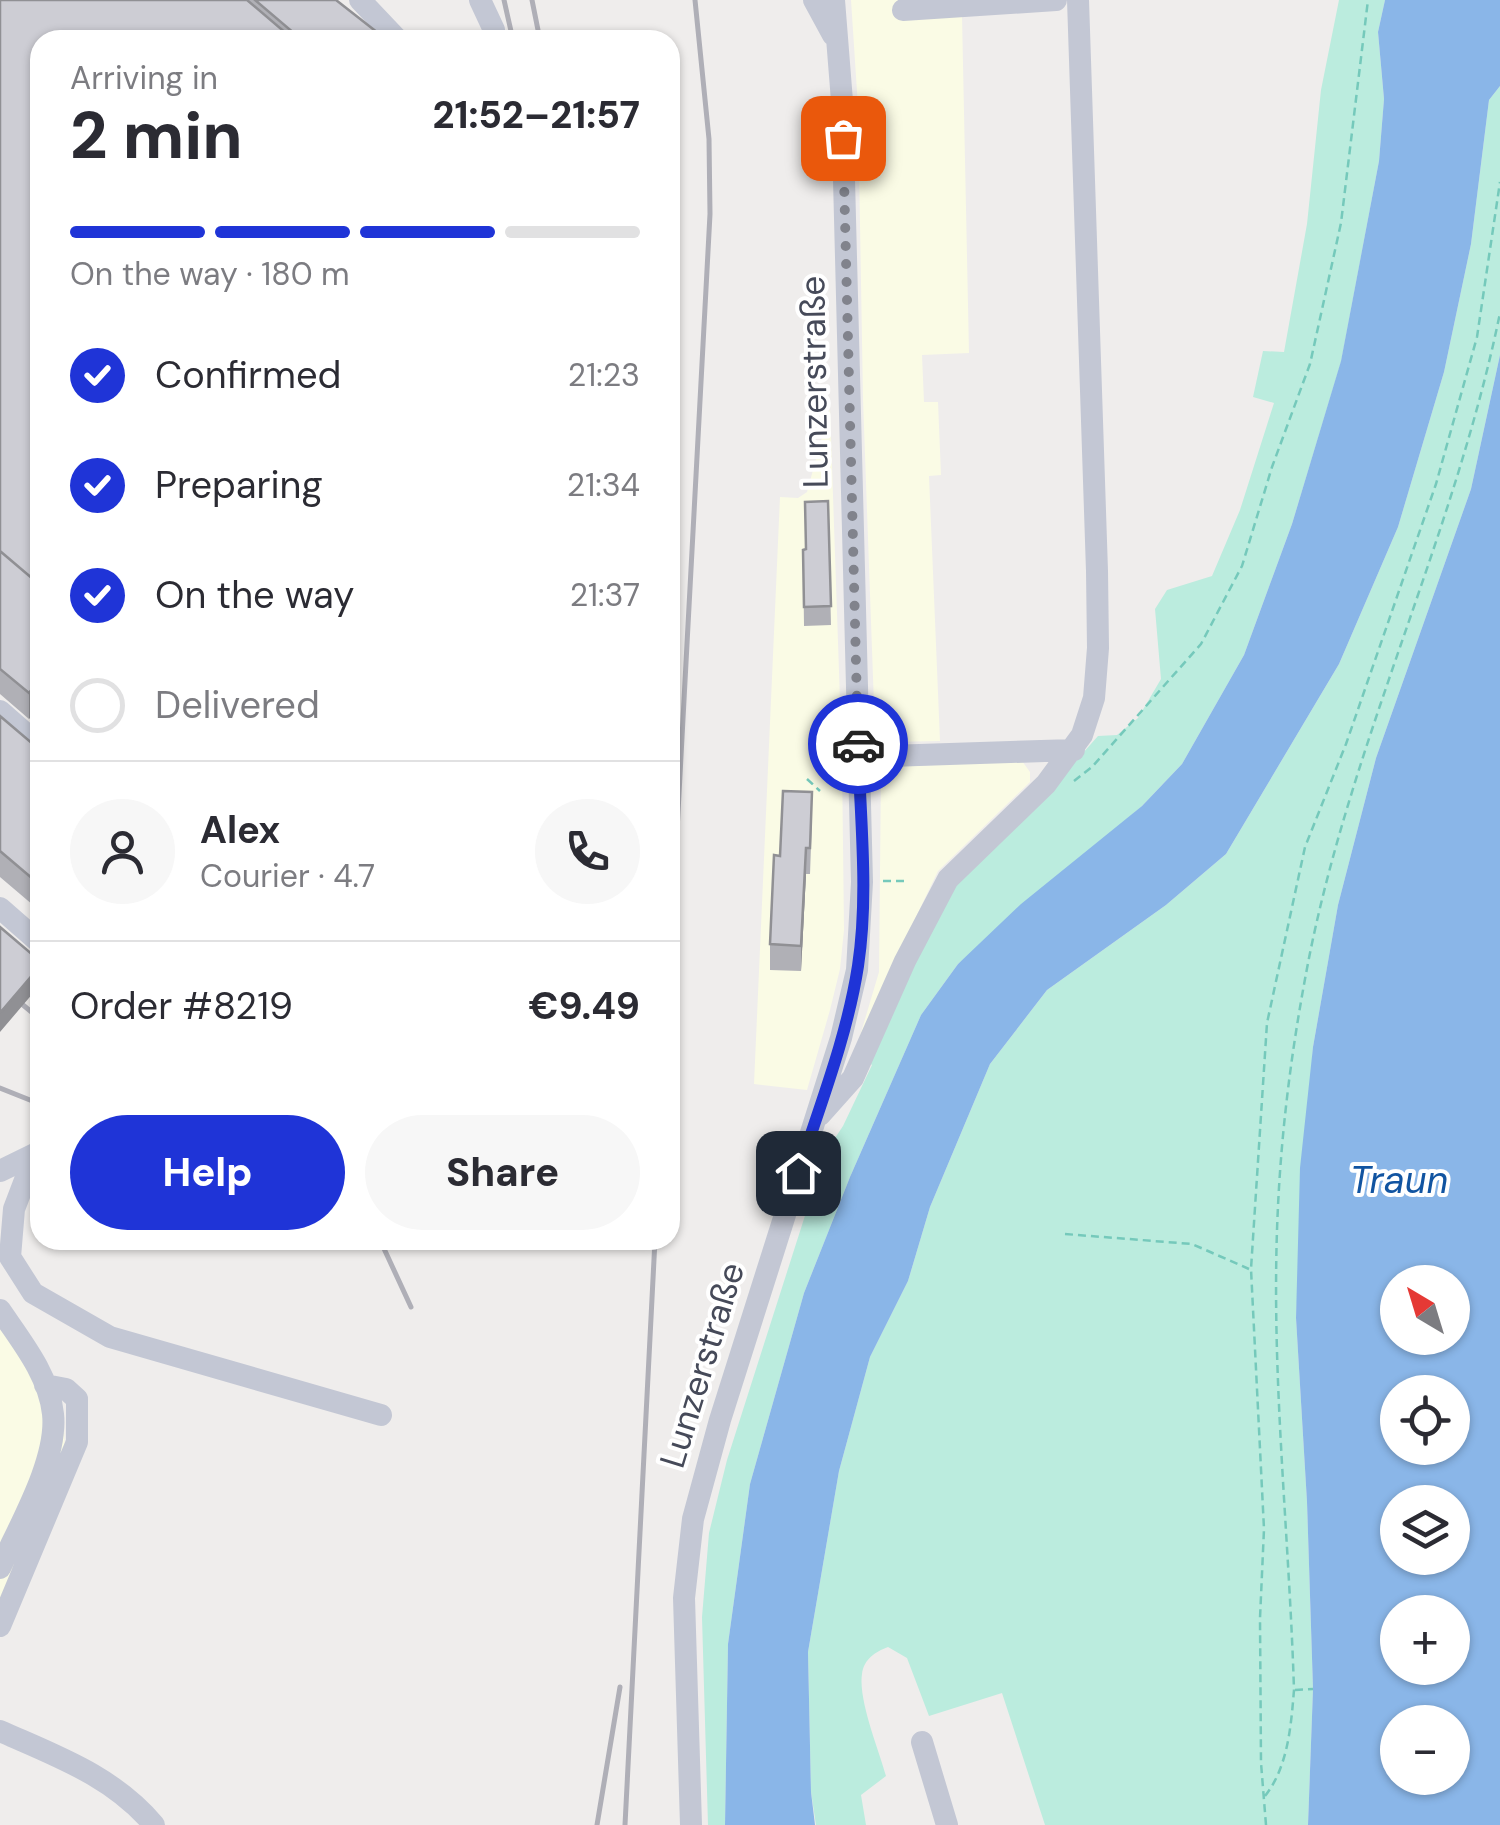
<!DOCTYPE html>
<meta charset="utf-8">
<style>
:root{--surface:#fff;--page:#f7f7f7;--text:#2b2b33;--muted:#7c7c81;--line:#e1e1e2;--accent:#1f34d7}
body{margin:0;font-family:"DM Sans",sans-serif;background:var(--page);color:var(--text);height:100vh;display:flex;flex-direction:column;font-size:38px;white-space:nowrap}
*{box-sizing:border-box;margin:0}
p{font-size:32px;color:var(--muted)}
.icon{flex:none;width:55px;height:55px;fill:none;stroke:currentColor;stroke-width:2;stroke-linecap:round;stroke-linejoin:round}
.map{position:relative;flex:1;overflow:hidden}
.panel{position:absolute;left:30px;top:30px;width:650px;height:1220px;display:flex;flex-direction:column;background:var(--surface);border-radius:30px;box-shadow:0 2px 8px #0004}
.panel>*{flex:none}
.needle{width:65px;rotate:322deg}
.controls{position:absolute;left:1380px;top:1265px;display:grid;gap:20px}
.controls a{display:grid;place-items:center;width:90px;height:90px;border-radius:50%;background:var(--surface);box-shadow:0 2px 8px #0004;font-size:50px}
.pin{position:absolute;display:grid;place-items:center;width:85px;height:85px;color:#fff;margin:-42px;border-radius:20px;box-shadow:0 5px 15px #0006}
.courier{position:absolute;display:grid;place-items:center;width:100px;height:100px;margin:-50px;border:8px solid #1f34d7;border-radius:50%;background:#fff;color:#222;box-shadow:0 2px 12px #0007}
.overview em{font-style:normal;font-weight:800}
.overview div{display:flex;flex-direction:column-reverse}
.overview{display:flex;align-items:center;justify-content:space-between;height:170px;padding:0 40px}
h1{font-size:65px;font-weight:800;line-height:75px}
.bar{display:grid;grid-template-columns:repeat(4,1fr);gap:15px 10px;align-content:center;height:120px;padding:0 40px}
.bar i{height:12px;border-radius:8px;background:var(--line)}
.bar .on{background:var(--accent)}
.bar p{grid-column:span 4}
.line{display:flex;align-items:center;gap:25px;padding:0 40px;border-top:2px solid var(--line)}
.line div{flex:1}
.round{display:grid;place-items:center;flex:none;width:105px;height:105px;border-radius:52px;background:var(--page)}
ol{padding:0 40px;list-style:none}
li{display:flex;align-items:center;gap:30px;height:110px}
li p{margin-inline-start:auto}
li .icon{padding:10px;border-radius:50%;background:var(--accent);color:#fff;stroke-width:4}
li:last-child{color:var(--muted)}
li i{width:55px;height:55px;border:5px solid var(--line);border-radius:50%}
.action{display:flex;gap:20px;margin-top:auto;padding:20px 40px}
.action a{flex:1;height:115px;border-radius:60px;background:var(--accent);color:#fff;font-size:40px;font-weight:800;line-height:115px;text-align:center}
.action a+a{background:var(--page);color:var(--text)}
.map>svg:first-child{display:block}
</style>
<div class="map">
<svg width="1500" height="1825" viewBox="0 0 1500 1825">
<rect width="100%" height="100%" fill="#efedec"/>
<!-- commercial -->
<path fill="#fafbe5" d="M 851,0 L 916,0 L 962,16 L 969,353 L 922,355 L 924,402 L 938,402 L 941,475 L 929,476 L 940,741 L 888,742 L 875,733 L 863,399 L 858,107 Z
M 830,408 L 842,759 L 844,930 L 840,969 L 830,1010 L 807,1090 L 754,1084 L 780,497 L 798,498 L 807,492 Z
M 1022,761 L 1030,772 L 1030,782 L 938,871 L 876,1000 L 857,1046 L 879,972 L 881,771 L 891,767 Z
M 0,1306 L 64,1423 L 65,1453 L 0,1604 Z"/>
<!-- green -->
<path fill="#bbecde" d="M 1339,0 L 1385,0 L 1378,32 L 1384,99 L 1379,161 L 1341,362 L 1292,524 L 1244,655 L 1182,764 L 1142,806 L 958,964 L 921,1015 L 850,1177 L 804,1293 L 750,1484 L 728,1644 L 725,1825 L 708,1825 L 702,1617 L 709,1533 L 727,1460 L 825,1153 L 843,1126 L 872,1065 L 867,1061 L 932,923 L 961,877 L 1044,797 L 1098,736 L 1117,735 L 1138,718 L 1161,679 L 1155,609 L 1167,590 L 1212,576 L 1240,510 L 1274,403 L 1253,397 L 1263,351 L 1284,352 L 1307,224 L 1321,90 Z
M 1500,86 L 1500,355 L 1471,489 L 1376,758 L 1338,905 L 1313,1047 L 1296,1318 L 1307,1502 L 1313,1689 L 1308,1825 L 1045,1825 L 1002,1693 L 929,1716 L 907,1658 L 888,1647 C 875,1652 864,1659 862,1674 C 858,1700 879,1750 886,1776 L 861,1795 L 866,1825 L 816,1825 L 811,1792 L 808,1652 L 839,1471 L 870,1357 L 908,1281 L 930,1207 L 990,1064 L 1047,990 L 1166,905 L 1226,854 L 1339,664 L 1398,527 L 1444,372 L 1471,244 L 1489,100 Z"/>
<!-- water -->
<path fill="#8ab6e8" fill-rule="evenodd" d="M 1385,0 L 1500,0 L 1500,86 L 1489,100 L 1471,244 L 1444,372 L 1398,527 L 1339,664 L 1226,854 L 1166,905 L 1047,990 L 990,1064 L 930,1207 L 908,1281 L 870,1357 L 839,1471 L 808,1652 L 811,1792 L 815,1825 L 725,1825 L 728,1644 L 750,1484 L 804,1293 L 850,1177 L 921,1015 L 958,964 L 1021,904 L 1142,806 L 1182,764 L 1244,655 L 1292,524 L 1341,361 L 1379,161 L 1384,99 L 1378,32 Z
M 1500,355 L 1500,1825 L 1308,1825 L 1313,1689 L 1307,1502 L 1296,1318 L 1300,1168 L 1313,1047 L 1338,905 L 1376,758 L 1471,489 ZM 1398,1282 L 1452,1282 L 1452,1338 L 1398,1338 ZM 1398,1392 L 1452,1392 L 1452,1448 L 1398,1448 ZM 1398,1502 L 1452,1502 L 1452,1558 L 1398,1558 ZM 1398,1612 L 1452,1612 L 1452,1668 L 1398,1668 ZM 1398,1722 L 1452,1722 L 1452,1778 L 1398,1778 Z"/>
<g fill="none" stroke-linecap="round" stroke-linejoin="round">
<!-- path -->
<path stroke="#75c9bb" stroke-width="2.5" stroke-dasharray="8 5" stroke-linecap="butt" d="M 807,779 L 820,791
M 1074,781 L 1092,767 L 1201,644 L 1242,566 L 1272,467 L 1310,364 L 1341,223 L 1368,0
M 883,881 L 906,881
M 1065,1234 L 1192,1244 L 1249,1269
M 1295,1690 L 1313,1689
M 1265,1796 C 1288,1767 1291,1726 1294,1690 C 1289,1529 1270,1367 1278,1206 C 1282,1122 1293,1040 1309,958 C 1353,737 1455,533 1500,313
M 1266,1825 L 1261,1763 L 1260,1618 L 1264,1529 L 1251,1269 L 1267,1023 L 1305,847 L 1346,744 L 1436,484 L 1477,337 L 1500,182"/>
<!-- minor -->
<path stroke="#c3c7d4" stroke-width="22" d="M 360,0 L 398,40
M 480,0 L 494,30 L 495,40
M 814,0 L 833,35
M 903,10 L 1056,0
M 0,711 L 40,746
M 858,757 L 1074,750
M 0,908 L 40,943
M 820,1115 L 853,1078 L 905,961 L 948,879 L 1046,784 L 1082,735 L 1094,698 L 1098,648 L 1097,571 L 1078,0
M 29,1159 L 30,1167 L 14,1209 L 10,1257 L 33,1293 L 110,1337 L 381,1415
M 0,1171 L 37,1153
M 0,1310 C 21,1341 49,1375 53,1414 C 58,1460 19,1526 0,1568
M 0,1626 L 77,1442 L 77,1399 L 66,1389 L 45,1385
M 0,1731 C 56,1756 113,1776 154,1825
M 922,1742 L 947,1825
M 691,1825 L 684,1598 L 693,1519 L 720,1420 L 841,1038 L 857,970 L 862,882 L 842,101 L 834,0"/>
<!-- rail -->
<path stroke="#afafb7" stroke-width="5" d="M 504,0 L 513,40
M 532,0 L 540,40
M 670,962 L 710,214 L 709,139 L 695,0
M 23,1005 L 40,1019
M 0,1088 L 40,1104
M 380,1240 L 411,1307
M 597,1825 L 620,1687
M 625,1825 L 655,1240"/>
</g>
<!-- wall -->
<path fill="#b0b0b6" d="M 0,0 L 336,0 L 378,40 L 40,40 L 40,713 L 36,710 L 29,719 L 0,694 Z
M 828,501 L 831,625 L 804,626 L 803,550 L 806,549 Z
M 0,716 L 40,750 L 40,911 L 0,877 Z
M 812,818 L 810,874 L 806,874 L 801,971 L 770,970 L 770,944 L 780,856 Z"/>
<!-- shaded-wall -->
<path fill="#909094" d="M 36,684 L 36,710 L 29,719 L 29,693 Z
M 806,848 L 806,874 L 801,971 L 801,946 Z
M 40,966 L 40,985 L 0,1032 L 0,1013 Z"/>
<!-- building -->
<path fill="#cdcdd4" stroke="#909094" stroke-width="2.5" d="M 0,0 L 247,0 L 294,40 L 40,40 L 40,585 L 0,551 Z
M 255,0 L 336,0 L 378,33 L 372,40 L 302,40 Z
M 828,501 L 831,606 L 804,607 L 803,550 L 806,549 L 805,502 Z
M 0,551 L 40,585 L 40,687 L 36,684 L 29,693 L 0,669 Z
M 0,716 L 40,750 L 40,885 L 0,851 Z
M 783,791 L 812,792 L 810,848 L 806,848 L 801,946 L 770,944 L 774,855 L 780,856 Z
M 0,927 L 40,961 L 40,966 L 0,1013 Z"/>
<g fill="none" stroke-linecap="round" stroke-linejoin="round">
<!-- done -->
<path stroke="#81838c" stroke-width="10" stroke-dasharray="0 18" d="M 843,138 L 858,744"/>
<!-- route -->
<path stroke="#1f34d7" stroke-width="12" d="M 798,1173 C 820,1105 847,1037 858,966 C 869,894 860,817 858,744"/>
</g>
<g text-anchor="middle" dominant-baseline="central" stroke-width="8" stroke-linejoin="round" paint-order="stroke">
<!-- street labels -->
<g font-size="35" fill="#464a59" stroke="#fff">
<text transform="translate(814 382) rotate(-91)">Lunzerstraße</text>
<text transform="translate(702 1365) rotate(-73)">Lunzerstraße</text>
</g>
<!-- water labels -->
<g font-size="38" font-style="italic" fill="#1154a1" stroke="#fff">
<text x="1399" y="1180">Traun</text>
</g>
</g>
</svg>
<div class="controls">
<a><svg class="needle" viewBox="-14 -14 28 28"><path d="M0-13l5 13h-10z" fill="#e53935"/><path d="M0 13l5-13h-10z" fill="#7c7c81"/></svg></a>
<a><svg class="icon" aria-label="locate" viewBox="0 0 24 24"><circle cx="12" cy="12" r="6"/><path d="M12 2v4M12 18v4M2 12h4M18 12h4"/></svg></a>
<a><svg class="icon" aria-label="layers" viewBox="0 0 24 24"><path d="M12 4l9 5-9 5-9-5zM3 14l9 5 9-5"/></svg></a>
<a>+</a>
<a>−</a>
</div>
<div class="pin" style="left:843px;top:138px;background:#ea580c"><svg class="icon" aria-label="bag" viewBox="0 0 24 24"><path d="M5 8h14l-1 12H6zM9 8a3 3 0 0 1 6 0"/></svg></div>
<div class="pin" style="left:798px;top:1173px;background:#1f2937"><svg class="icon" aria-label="home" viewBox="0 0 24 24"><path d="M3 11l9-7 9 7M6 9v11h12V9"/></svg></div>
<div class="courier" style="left:858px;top:744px"><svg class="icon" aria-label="car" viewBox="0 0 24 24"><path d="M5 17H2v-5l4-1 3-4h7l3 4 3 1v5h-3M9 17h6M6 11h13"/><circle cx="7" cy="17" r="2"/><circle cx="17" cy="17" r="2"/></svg></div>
<section class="panel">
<div class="overview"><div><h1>2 min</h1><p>Arriving in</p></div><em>21:52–21:57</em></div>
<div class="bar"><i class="on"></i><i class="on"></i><i class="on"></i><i></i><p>On the way · 180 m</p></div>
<ol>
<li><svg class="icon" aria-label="check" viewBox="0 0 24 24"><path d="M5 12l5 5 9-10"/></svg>Confirmed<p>21:23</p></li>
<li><svg class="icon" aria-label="check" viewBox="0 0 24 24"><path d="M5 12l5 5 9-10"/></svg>Preparing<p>21:34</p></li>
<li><svg class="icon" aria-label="check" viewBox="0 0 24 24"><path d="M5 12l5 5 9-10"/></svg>On the way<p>21:37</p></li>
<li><i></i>Delivered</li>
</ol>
<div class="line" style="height:180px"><a class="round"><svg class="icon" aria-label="person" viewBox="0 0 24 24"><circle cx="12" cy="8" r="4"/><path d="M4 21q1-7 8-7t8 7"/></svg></a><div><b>Alex</b><p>Courier · 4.7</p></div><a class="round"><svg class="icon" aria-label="phone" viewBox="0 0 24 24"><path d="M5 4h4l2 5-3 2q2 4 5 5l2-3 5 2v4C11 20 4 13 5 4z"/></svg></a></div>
<div class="line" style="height:130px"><div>Order #8219</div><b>€9.49</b></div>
<div class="action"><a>Help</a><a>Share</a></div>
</section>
</div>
